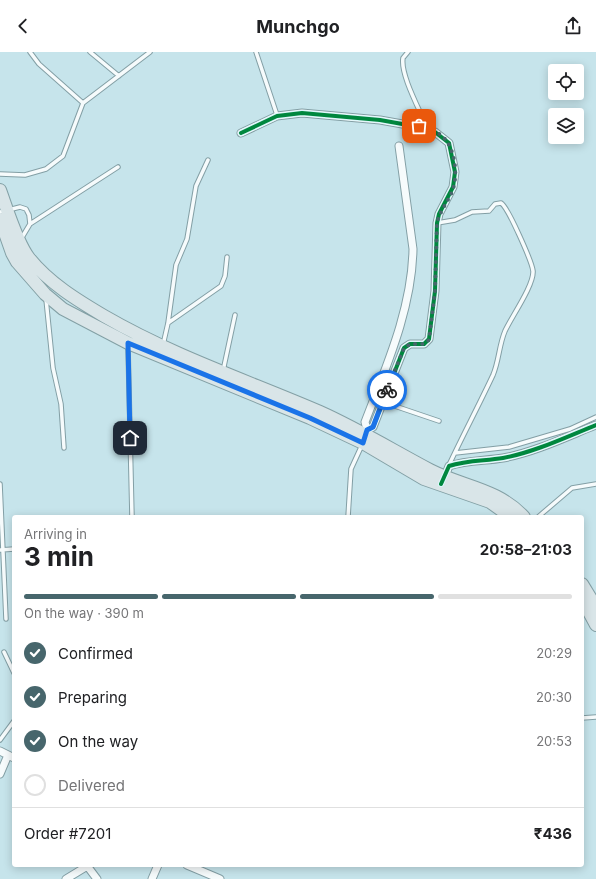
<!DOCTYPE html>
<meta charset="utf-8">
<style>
:root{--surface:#fff;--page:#f2f2f2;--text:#202124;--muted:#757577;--line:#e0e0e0;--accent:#47666c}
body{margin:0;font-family:Inter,sans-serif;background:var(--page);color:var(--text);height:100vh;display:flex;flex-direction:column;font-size:15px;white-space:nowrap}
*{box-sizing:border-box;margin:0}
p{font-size:13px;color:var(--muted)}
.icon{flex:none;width:22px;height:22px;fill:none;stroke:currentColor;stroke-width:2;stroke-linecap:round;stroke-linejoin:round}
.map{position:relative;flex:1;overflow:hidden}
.sheet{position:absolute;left:12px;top:463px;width:572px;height:352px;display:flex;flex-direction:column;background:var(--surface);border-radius:4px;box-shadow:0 2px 10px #0003}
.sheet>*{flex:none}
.buttons{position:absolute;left:548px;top:12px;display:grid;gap:8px}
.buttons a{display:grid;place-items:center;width:36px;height:36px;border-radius:4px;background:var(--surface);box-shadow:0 2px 10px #0003;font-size:20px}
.pin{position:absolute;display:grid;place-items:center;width:34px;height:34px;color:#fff;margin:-17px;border-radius:8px;box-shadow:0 2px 6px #0006}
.courier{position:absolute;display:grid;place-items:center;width:40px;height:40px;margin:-20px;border:3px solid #1a73e8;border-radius:50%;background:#fff;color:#222;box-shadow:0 1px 5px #0007}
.overview em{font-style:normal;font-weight:700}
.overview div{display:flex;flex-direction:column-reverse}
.overview{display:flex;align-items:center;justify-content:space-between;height:68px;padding:0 12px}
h1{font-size:26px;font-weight:700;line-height:30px}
.bar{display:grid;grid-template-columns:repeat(4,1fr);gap:6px 4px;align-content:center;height:48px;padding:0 12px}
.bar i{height:5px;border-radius:3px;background:var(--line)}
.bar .current{background:var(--accent)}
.bar p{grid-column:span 4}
.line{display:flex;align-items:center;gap:10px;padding:0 12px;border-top:1px solid var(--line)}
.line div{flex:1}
ol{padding:0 12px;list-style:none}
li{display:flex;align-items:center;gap:12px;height:44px}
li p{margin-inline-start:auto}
li .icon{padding:4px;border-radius:50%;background:var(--accent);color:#fff;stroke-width:4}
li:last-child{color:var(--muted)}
li i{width:22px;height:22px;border:2px solid var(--line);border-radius:50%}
header{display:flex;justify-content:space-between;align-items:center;height:52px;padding:0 12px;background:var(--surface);font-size:18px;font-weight:700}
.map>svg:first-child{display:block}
</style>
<header><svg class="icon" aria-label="back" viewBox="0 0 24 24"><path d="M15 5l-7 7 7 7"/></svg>Munchgo<svg class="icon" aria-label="share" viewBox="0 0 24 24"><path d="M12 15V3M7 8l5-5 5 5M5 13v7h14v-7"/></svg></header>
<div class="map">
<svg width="596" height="827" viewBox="0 0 596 827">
<rect width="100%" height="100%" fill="#c6e4eb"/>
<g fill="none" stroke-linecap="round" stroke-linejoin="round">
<!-- service casing -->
<g stroke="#839fa5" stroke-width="5.5">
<path id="service" d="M 30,0 L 39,12 L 83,51
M 90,0 L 119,24
M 256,0 L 277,63
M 408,0 L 403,6 C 400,23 421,60 428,78
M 0,122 L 25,123 L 46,117 L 63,104 L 83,51 L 150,0
M 0,160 L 20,155 L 26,157 L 29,163 L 30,172
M 437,171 L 455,168 L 472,160 L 489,159 L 495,152 L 501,151 C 508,155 532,210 533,219 C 534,233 512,264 505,279 C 499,293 499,309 493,323 C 479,353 463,383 449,413
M 21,187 L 30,172 L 118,115
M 46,247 L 53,316 L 61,352 L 64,396
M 168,271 L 221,234 L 225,224 L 227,205
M 163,293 L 168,271 L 176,213 L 187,187 L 196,134 L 208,108
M 128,294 L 132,465
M 223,319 L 235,263
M 383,350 L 439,369
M 455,401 L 509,395 L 570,377 L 596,365
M 0,432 L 6,567
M 348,465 L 351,417 L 362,393
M 538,465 L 572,436 L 596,432
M 0,498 L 14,497
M 4,600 L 14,621
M 582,666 L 596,665
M 0,688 L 14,669"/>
</g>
<!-- minor casing -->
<g stroke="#839fa5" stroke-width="9">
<path id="minor" d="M 241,81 L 277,64 L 302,61 L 380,68 L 419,75 L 435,80 L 449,91 L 455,120 L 453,135 L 439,162 L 437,171 L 435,239 L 429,287 L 424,292 L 410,292 L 404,296 L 373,375 L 367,378
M 365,381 L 367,378 L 365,370 C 386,315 412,257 413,197 L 399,94
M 444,427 L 449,414 C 467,408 485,409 503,406 C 535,400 566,385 596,373
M 0,699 L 14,706
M 0,722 L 8,703
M 187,813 L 220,827
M 88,815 L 97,827
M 66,827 L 89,813
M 152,827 L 158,813"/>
</g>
<!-- primary casing -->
<g stroke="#83a0a5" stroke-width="14">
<path id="primary" d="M 0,138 C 7,157 17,191 29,206 C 49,231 77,248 104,264 C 173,304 248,329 320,360 C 358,377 394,399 430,418 C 463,435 497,436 524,465
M 0,167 L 12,201 L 17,210 L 45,242 L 63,257 L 128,291 L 310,366 L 363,391 L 424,427 L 490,450 L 511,465
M 582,532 L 596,555
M 582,547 L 596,573"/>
</g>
<!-- service -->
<use href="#service" stroke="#f6fbfc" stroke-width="3.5"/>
<!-- minor -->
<use href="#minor" stroke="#f6fbfc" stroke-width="7"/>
<!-- primary -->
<use href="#primary" stroke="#d9e5e8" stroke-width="12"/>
<!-- cycleway casing -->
<g stroke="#dbf7fc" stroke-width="6">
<path id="cycleway" d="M 241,81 L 277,64 L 302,61 L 380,68 L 419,75 L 435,80 L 449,91 L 455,120 L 453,135 L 439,162 L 437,171 L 435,239 L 429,287 L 424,292 L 410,292 L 404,296 L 373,375 L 367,378
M 441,432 L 449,414 C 467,408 485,409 503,406 C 535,400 566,385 596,373"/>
</g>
<!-- cycleway -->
<use href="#cycleway" stroke="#00873e" stroke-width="4"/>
</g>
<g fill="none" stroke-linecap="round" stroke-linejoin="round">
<!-- done -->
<path stroke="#47666c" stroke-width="4" stroke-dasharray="0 7.2" d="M 387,338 L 404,296 L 410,292 L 424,292 L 429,288 L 435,239 L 437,171 C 440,158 449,149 453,137 C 458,122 455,95 442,84 C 436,79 427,77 419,74"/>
<!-- route -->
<path stroke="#1a73e8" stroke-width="5" d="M 130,386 L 128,291 L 310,366 L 363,391 L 367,378 L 373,375 L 387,338"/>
</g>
</svg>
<div class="buttons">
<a><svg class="icon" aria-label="locate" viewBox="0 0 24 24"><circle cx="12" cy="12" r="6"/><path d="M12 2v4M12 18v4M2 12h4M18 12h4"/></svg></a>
<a><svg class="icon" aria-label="layers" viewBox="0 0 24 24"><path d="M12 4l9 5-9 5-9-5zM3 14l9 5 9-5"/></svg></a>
</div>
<div class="pin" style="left:419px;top:74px;background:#ea580c"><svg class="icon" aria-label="bag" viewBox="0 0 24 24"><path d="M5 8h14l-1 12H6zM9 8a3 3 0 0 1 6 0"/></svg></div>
<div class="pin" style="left:130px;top:386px;background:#1f2937"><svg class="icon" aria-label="home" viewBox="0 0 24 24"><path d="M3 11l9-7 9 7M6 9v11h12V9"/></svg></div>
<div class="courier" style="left:387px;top:338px"><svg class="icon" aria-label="bike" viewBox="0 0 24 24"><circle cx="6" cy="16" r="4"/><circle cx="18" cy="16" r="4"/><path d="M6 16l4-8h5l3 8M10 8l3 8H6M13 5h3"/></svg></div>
<section class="sheet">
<div class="overview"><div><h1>3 min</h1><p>Arriving in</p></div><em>20:58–21:03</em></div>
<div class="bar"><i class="current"></i><i class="current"></i><i class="current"></i><i></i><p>On the way · 390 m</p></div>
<ol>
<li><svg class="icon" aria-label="check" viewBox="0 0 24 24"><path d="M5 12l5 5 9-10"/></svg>Confirmed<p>20:29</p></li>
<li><svg class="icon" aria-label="check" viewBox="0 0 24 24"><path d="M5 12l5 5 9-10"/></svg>Preparing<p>20:30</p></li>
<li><svg class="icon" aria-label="check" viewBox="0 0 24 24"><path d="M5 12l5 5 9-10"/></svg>On the way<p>20:53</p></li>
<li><i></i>Delivered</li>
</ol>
<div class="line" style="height:52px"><div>Order #7201</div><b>₹436</b></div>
</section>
</div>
